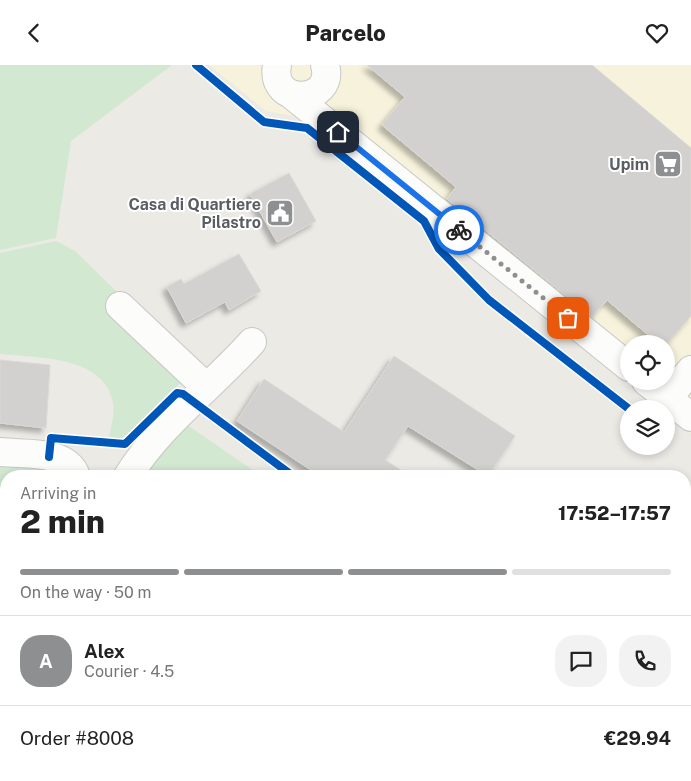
<!DOCTYPE html>
<meta charset="utf-8">
<style>
:root{--surface:#fff;--page:#f2f2f2;--text:#222;--muted:#767676;--line:#e0e0e0;--accent:#8d8f90}
body{margin:0;font-family:"Public Sans",sans-serif;background:var(--page);color:var(--text);height:100vh;display:flex;flex-direction:column;font-size:19px;white-space:nowrap}
*{box-sizing:border-box;margin:0}
p{font-size:16px;color:var(--muted)}
.icon{flex:none;width:28px;height:28px;fill:none;stroke:currentColor;stroke-width:2;stroke-linecap:round;stroke-linejoin:round}
.map{position:relative;flex:1;overflow:hidden}
.sheet{position:absolute;left:0px;top:405px;width:691px;height:311px;display:flex;flex-direction:column;background:var(--surface);border-radius:20px 20px 0 0;box-shadow:0 2px 8px #0003}
.sheet>*{flex:none}
.buttons{position:absolute;left:620px;top:270px;display:grid;gap:10px}
.buttons a{display:grid;place-items:center;width:55px;height:55px;border-radius:50%;background:var(--surface);box-shadow:0 2px 8px #0003;font-size:25px}
.pin{position:absolute;display:grid;place-items:center;width:42px;height:42px;color:#fff;margin:-21px;border-radius:10px;box-shadow:0 2px 8px #0006}
.courier{position:absolute;display:grid;place-items:center;width:50px;height:50px;margin:-25px;border:4px solid #1a73e8;border-radius:50%;background:#fff;color:#222;box-shadow:0 1px 6px #0007}
.headline em{font-style:normal;font-weight:800}
.headline div{display:flex;flex-direction:column-reverse}
.headline{display:flex;align-items:center;justify-content:space-between;height:85px;padding:0 20px}
h1{font-size:32px;font-weight:800;line-height:38px}
.bar{display:grid;grid-template-columns:repeat(4,1fr);gap:8px 5px;align-content:center;height:60px;padding:0 20px}
.bar i{height:6px;border-radius:4px;background:var(--line)}
.bar .on{background:var(--accent)}
.bar p{grid-column:span 4}
.line{display:flex;align-items:center;gap:12px;padding:0 20px;border-top:1px solid var(--line)}
.line div{flex:1}
.round{display:grid;place-items:center;flex:none;width:52px;height:52px;border-radius:20px;background:var(--page)}
header{display:flex;justify-content:space-between;align-items:center;height:65px;padding:0 20px;background:var(--surface);font-size:22px;font-weight:800}
.map>svg:first-child{display:block}
</style>
<header><svg class="icon" aria-label="back" viewBox="0 0 24 24"><path d="M15 5l-7 7 7 7"/></svg>Parcelo<svg class="icon" aria-label="heart" viewBox="0 0 24 24"><path d="M12 20l-8-8c-3-5 5-10 8-4 3-6 11-1 8 4z"/></svg></header>
<div class="map">
<svg width="691" height="716" viewBox="0 0 691 716">
<defs>
<filter id="shadow"><feDropShadow dx="-4.5" dy="4.5" stdDeviation="2.5" flood-color="#0004"/></filter>
</defs>
<rect width="100%" height="100%" fill="#ebeae5"/>
<!-- commercial -->
<path fill="#f6f2dc" d="M 209,0 L 691,0 L 691,368 L 631,316 L 666,316 L 666,279 L 629,279 L 629,314 L 313,55 L 266,46 Z"/>
<!-- green -->
<path fill="#d2e8d0" d="M 0,0 L 172,0 L 71,76 L 56,173 L 0,185 Z
M 56,176 L 75,186 L 195,303 L 125,374 L 109,373 C 111,362 115,348 113,338 C 105,290 36,293 0,289 L 0,188 Z
M 186,359 L 261,411 L 144,411 L 162,383 Z
M 0,393 L 57,399 L 69,411 L 6,411 L 6,436 L 0,436 Z
M 6,508 L 6,575 L 0,585 L 0,510 Z
M 6,632 L 6,710 L 584,710 L 586,716 L 0,716 L 0,642 Z"/>
<!-- building -->
<path fill="#d2d1cf" stroke="#dad9d4" filter="url(#shadow)" d="M 367,0 L 592,0 L 691,83 L 691,251 L 666,280 L 659,279 L 607,235 L 592,252 L 447,134 L 456,122 L 382,60 L 405,32 Z
M 289,108 L 316,156 L 277,177 L 250,129 Z
M 239,189 L 261,226 L 229,245 L 225,237 L 186,258 L 167,222 L 181,214 L 184,219 Z
M 394,291 L 515,371 L 488,411 L 408,361 L 385,395 L 410,411 L 320,411 L 237,356 L 264,314 L 344,367 Z
M 0,295 L 50,300 L 46,363 L 0,358 Z"/>
<g fill="none" stroke-linecap="round" stroke-linejoin="round">
<!-- minor casing -->
<g stroke="#c7c7c5" stroke-width="30">
<path id="minor" d="M 277,0 C 269,43 336,39 325,0
M 292,30 L 629,302
M 120,241 L 206,322
M 646,316 L 691,352
M 668,333 L 691,305
M 0,387 C 25,390 66,384 76,411
M 128,411 C 161,358 211,323 252,277
M 0,441 L 6,442
M 685,522 L 691,520
M 685,575 L 691,573
M 0,618 L 6,607"/>
</g>
<!-- minor -->
<use href="#minor" stroke="#fcfcfb" stroke-width="28"/>
<!-- cycleway casing -->
<g stroke="#fff" stroke-width="11">
<path id="cycleway" d="M 196,0 L 264,57 L 307,63 L 424,156 L 439,184 L 489,235 L 629,344
M 49,392 L 51,373 L 125,379 L 177,328 L 183,329 L 293,411"/>
</g>
<!-- cycleway -->
<use href="#cycleway" stroke="#0057b8" stroke-width="8"/>
</g>
<g fill="none" stroke-linecap="round" stroke-linejoin="round">
<!-- done -->
<path stroke="#8d8f90" stroke-width="5" stroke-dasharray="0 9" d="M 459,165 L 568,253"/>
<!-- route -->
<path stroke="#1a73e8" stroke-width="6" d="M 338,67 L 459,165"/>
</g>
<!-- icons -->
<defs>
<g id="supermarket-square" transform="scale(1.4375)"><rect x="-9" y="-9" width="18" height="18" rx="4" fill="#8d8f90" stroke="#fff"/><path d="M-6-5.5h2.5l.6 2H6L4.5 2H-2.5L-4.4-4H-6ZM-1.5 3.2a1.3 1.3 0 1 0 .1 0ZM3 3.2a1.3 1.3 0 1 0 .1 0Z" fill="#fff"/></g>
<g id="civic-square" transform="scale(1.4375)"><rect x="-9" y="-9" width="18" height="18" rx="4" fill="#8d8f90" stroke="#fff"/><path d="M-.6-6.5H3V-4.5H.6V-3L4-1V1h2V6H-6V1h2V-1L-.6-3ZM-1.2 2.5V6h2.4V2.5Z" fill="#fff"/></g>
</defs>
<g fill-rule="evenodd">
<use href="#supermarket-square" x="668" y="99"/>
<use href="#civic-square" x="280" y="148"/>
</g>
<g text-anchor="middle" dominant-baseline="central" stroke-width="4" stroke-linejoin="round" paint-order="stroke">
<!-- poi labels -->
<g font-size="16" font-weight="bold" fill="#5a5e63" stroke="#fff" text-anchor="end">
<text x="649" y="99">Upim</text>
<text x="261" y="139">Casa di Quartiere<tspan x="261" dy="18">Pilastro</tspan></text>
</g>
</g>
</svg>
<div class="buttons">
<a><svg class="icon" aria-label="locate" viewBox="0 0 24 24"><circle cx="12" cy="12" r="6"/><path d="M12 2v4M12 18v4M2 12h4M18 12h4"/></svg></a>
<a><svg class="icon" aria-label="layers" viewBox="0 0 24 24"><path d="M12 4l9 5-9 5-9-5zM3 14l9 5 9-5"/></svg></a>
</div>
<div class="pin" style="left:568px;top:253px;background:#ea580c"><svg class="icon" aria-label="bag" viewBox="0 0 24 24"><path d="M5 8h14l-1 12H6zM9 8a3 3 0 0 1 6 0"/></svg></div>
<div class="pin" style="left:338px;top:67px;background:#1f2937"><svg class="icon" aria-label="home" viewBox="0 0 24 24"><path d="M3 11l9-7 9 7M6 9v11h12V9"/></svg></div>
<div class="courier" style="left:459px;top:165px"><svg class="icon" aria-label="bike" viewBox="0 0 24 24"><circle cx="6" cy="16" r="4"/><circle cx="18" cy="16" r="4"/><path d="M6 16l4-8h5l3 8M10 8l3 8H6M13 5h3"/></svg></div>
<section class="sheet">
<div class="headline"><div><h1>2 min</h1><p>Arriving in</p></div><em>17:52–17:57</em></div>
<div class="bar"><i class="on"></i><i class="on"></i><i class="on"></i><i></i><p>On the way · 50 m</p></div>
<div class="line" style="height:90px"><b class="round" style="background:var(--accent);color:#fff">A</b><div><b>Alex</b><p>Courier · 4.5</p></div><a class="round"><svg class="icon" aria-label="chat" viewBox="0 0 24 24"><path d="M4 5h16v11H9l-5 4z"/></svg></a><a class="round"><svg class="icon" aria-label="phone" viewBox="0 0 24 24"><path d="M5 4h4l2 5-3 2q2 4 5 5l2-3 5 2v4C11 20 4 13 5 4z"/></svg></a></div>
<div class="line" style="height:65px"><div>Order #8008</div><b>€29.94</b></div>
</section>
</div>
